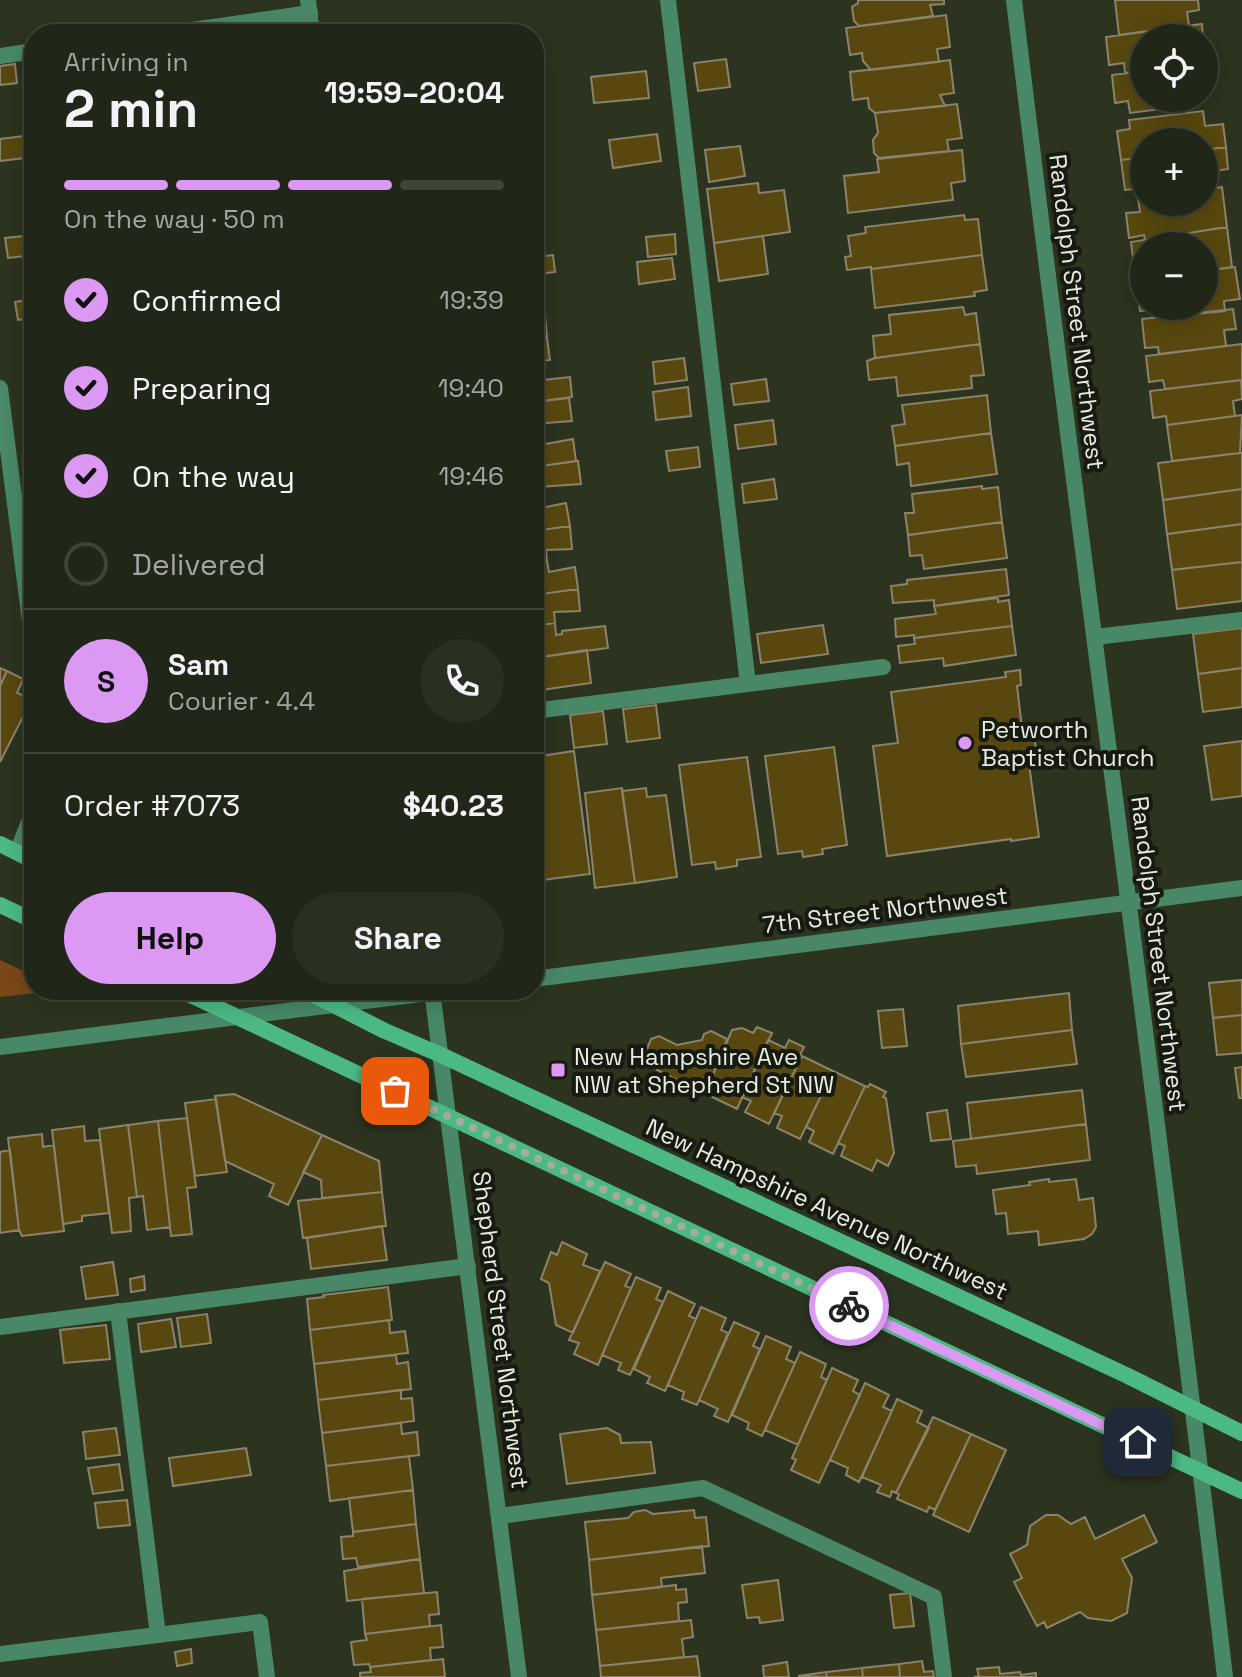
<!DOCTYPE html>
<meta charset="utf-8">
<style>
:root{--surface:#212718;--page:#292f21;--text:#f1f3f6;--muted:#a2a5a2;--line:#3e4437;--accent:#dc99f4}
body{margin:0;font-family:"Space Grotesk",sans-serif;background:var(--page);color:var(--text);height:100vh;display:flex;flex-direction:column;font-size:30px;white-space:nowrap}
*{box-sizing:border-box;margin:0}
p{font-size:26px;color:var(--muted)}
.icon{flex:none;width:44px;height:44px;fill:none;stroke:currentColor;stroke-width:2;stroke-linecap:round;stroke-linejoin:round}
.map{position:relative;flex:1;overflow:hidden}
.sheet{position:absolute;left:24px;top:24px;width:520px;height:976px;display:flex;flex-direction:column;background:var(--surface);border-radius:32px;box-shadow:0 4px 20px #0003,0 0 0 2px var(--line)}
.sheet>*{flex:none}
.buttons{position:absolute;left:1130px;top:24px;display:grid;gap:16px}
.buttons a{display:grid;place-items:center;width:88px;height:88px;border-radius:50%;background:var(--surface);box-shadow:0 4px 20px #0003,0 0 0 2px var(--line);font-size:40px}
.pin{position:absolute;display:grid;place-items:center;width:68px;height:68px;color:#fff;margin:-34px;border-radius:16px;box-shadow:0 4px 12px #0006}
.courier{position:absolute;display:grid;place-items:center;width:80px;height:80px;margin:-40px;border:6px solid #dc99f4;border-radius:50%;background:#fff;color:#222;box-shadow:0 2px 10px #0007}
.summary em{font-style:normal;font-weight:700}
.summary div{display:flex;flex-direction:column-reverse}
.summary{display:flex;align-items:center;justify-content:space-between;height:136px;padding:0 40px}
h1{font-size:52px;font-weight:700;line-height:60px}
.bar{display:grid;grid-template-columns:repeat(4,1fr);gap:12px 8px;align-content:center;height:96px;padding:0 40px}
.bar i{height:10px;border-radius:6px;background:var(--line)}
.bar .current{background:var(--accent)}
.bar p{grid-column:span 4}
.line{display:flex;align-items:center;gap:20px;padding:0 40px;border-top:2px solid var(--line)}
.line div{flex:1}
.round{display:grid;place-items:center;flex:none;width:84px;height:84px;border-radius:42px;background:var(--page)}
ol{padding:0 40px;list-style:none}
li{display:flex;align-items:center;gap:24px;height:88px}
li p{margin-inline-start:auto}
li .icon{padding:8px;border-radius:50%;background:var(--accent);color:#111;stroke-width:4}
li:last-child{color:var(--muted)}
li i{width:44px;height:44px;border:4px solid var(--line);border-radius:50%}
.primary-button{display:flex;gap:16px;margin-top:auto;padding:16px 40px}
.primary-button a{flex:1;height:92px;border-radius:48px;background:var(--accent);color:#111;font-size:32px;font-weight:700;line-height:92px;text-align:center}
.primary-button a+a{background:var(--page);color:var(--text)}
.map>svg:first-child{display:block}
</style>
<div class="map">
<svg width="1242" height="1677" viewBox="0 0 1242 1677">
<rect width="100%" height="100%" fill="#2c3420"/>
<!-- green -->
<path fill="#7b4719" d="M 0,960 L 34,976 L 34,990 L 61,990 L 0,997 Z"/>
<!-- building -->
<path fill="#58480f" stroke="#8b836c" stroke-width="2" d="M 858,0 L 944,0 L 944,4 L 930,5 L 933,16 L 859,26 L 854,21 L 852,7 L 858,3 Z
M 1115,0 L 1198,0 L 1199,10 L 1187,12 L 1189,25 L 1119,35 Z
M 946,15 L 950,47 L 937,49 L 939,62 L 871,70 L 863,61 L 862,53 L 850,55 L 846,28 Z
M 507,23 L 508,34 L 423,34 Z
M 1202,24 L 1203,38 L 1144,38 L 1144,71 L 1125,73 L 1124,63 L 1109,65 L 1106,37 Z
M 726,59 L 730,87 L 698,91 L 694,63 Z
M 950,60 L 954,93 L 940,95 L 945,106 L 875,113 L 869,108 L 868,98 L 853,100 L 850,72 Z
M 1204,63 L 1209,89 L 1204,90 Z
M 15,64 L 17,83 L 0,85 L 0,66 Z
M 646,71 L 649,98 L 594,103 L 591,77 Z
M 1144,71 L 1144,98 L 1199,98 L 1199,104 L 1130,113 L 1128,101 L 1115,103 L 1112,75 Z
M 34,88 L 34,101 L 27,102 L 26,89 Z
M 957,104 L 962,138 L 947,140 L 949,151 L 879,158 L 874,153 L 873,140 L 878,133 L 875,113 Z
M 1203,111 L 1205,126 L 1223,124 L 1226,147 L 1204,150 L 1204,142 L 1144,142 L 1144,157 L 1121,160 L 1117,131 L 1130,129 L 1129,120 Z
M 534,126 L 539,149 L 534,149 Z
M 657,134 L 661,161 L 613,168 L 609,140 Z
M 31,135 L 33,157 L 0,161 L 0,139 Z
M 740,146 L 745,176 L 709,182 L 705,150 Z
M 1226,147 L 1228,169 L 1209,172 L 1211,189 L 1204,190 L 1204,150 Z
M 534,149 L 539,149 L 541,170 L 534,171 Z
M 962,150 L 965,181 L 951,183 L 953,200 L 848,213 L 844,176 L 879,172 L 877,159 Z
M 1144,157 L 1144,198 L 1138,199 L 1137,189 L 1125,190 L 1121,160 Z
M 758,183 L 759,193 L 784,190 L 790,232 L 714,243 L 707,189 Z
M 1222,187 L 1227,227 L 1145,240 L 1144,235 L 1129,238 L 1126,213 L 1140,212 L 1138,199 L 1144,198 L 1144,202 L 1204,202 L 1204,190 Z
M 541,192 L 543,209 L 534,211 L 534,193 Z
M 540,210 L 542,220 L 534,221 L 534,211 Z
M 964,215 L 965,220 L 978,219 L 982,255 L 871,269 L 871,267 L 847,270 L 845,257 L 851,256 L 848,236 L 866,233 L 865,227 Z
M 1227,227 L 1232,267 L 1204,271 L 1204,246 L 1144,246 L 1144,274 L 1135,275 L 1131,242 Z
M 675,234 L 676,254 L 648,257 L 646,237 Z
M 34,235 L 34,255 L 8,258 L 5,238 Z
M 763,236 L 768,274 L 719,281 L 714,243 Z
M 534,253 L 537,253 L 537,257 L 553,255 L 555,272 L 539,274 L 539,277 L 534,278 Z
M 982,255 L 987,290 L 974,292 L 975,296 L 875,308 L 871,269 Z
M 672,258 L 675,279 L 639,284 L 637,262 Z
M 1235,267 L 1240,299 L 1224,301 L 1225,311 L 1155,318 L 1153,310 L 1140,311 L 1136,282 L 1144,281 L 1144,306 L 1204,306 L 1204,271 Z
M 539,277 L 542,297 L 534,298 L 534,278 Z
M 34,299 L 34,318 L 18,320 L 15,302 Z
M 963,307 L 965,315 L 976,313 L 980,344 L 875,358 L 873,336 L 891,334 L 889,315 Z
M 1233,309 L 1236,329 L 1224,330 L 1226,346 L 1159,354 L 1158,347 L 1145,348 L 1142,319 Z
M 545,315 L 547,338 L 534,340 L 534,317 Z
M 547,338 L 550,360 L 534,362 L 534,340 Z
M 980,344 L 984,375 L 971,376 L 972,388 L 898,396 L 896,377 L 869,380 L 867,361 L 875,358 Z
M 1242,344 L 1242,380 L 1165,389 L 1163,380 L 1149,382 L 1146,356 Z
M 684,358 L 687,380 L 655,384 L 653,362 Z
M 570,377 L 572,397 L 534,402 L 534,381 Z
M 766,379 L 769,401 L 734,405 L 731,384 Z
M 1241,380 L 1242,399 L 1233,401 L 1235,416 L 1167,425 L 1166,416 L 1153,418 L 1150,391 Z
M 688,387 L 691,416 L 656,420 L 653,392 Z
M 987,395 L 991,433 L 895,446 L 892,426 L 905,424 L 902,405 Z
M 569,398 L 572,421 L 534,424 L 534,402 Z
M 1242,415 L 1240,453 L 1172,461 L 1167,425 Z
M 773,420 L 776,444 L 738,449 L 735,425 Z
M 991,433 L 997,474 L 911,486 L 909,463 L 897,465 L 895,446 Z
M 573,439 L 576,461 L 534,467 L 534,446 Z
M 698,447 L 700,467 L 669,471 L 666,451 Z
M 1240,453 L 1242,453 L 1242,489 L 1163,500 L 1158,463 Z
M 578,461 L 581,484 L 538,487 L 540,499 L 534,500 L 534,467 Z
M 774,479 L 777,499 L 744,503 L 742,484 Z
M 982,486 L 982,489 L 998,487 L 1002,522 L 908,535 L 905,513 L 914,513 L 912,494 Z
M 1242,489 L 1242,524 L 1167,534 L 1163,500 Z
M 540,499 L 541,508 L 566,503 L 570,526 L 534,531 L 534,500 Z
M 1002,522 L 1007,558 L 924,569 L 922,555 L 910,556 L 908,535 Z
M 1242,524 L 1242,562 L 1172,570 L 1167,534 Z
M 570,526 L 572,549 L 546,550 L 547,561 L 534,562 L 534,531 Z
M 547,561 L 549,572 L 575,567 L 578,589 L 534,595 L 534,562 Z
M 1242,562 L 1242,601 L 1177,609 L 1172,570 Z
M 1006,569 L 1009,595 L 934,606 L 934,600 L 893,603 L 891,586 L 907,584 L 907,580 Z
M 578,589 L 580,611 L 554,612 L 555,623 L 534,626 L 534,595 Z
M 998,598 L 998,602 L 1009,600 L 1012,626 L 914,638 L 914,635 L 896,637 L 895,619 L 936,614 L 934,606 Z
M 555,623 L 556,635 L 562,634 L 562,631 L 605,626 L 608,648 L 534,658 L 534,626 Z
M 823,625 L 828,654 L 761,663 L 757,634 Z
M 1012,626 L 1016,655 L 944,666 L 943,658 L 900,663 L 898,646 L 915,644 L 914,638 Z
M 1242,628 L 1242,668 L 1198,674 L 1193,634 Z
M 587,650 L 591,683 L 534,691 L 534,658 Z
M 0,668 L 7,671 L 0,686 Z
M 1242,668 L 1242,707 L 1203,712 L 1198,674 Z
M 1020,670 L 1021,685 L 1017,686 L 1022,728 L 1026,727 L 1034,733 L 1036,749 L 1032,757 L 1028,757 L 1039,837 L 1011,841 L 1011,839 L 887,856 L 873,746 L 898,743 L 891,692 L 1006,677 L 1005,672 Z
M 7,671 L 23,679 L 17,693 L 32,699 L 0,762 L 0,686 Z
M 656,705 L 660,738 L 627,742 L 623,709 Z
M 603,711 L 607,744 L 574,748 L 570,715 Z
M 1242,741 L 1242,796 L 1212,800 L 1204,746 Z
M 834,747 L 847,845 L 822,849 L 823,854 L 803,857 L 802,851 L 778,854 L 765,756 Z
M 574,751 L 590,874 L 534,881 L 534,757 Z
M 747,757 L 761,857 L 737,860 L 737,866 L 716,869 L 715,862 L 692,865 L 679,765 Z
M 622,788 L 635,883 L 595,888 L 585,793 Z
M 646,788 L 647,797 L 666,795 L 677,877 L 635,883 L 622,791 Z
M 1242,980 L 1242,1015 L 1213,1018 L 1209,983 Z
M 1069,993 L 1072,1030 L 961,1044 L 958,1006 Z
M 903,1009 L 907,1046 L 882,1048 L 878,1011 Z
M 1242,1015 L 1242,1053 L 1217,1055 L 1213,1018 Z
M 757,1027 L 772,1033 L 737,1109 L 712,1097 L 718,1085 L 710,1082 L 732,1030 L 742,1028 L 753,1033 Z
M 1072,1030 L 1077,1064 L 966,1077 L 961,1044 Z
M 711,1031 L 727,1039 L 710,1082 L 702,1078 L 696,1089 L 657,1070 L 661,1063 L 649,1057 L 646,1051 L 651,1039 L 659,1036 L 677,1045 L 702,1040 L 704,1034 Z
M 768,1040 L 785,1048 L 789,1040 L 804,1047 L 800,1055 L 802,1056 L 769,1124 L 745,1112 L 751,1101 L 742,1097 Z
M 802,1056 L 833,1071 L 800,1139 L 777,1128 L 782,1116 L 774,1113 Z
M 1242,1067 L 1242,1098 L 1239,1098 L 1235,1068 Z
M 833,1071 L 865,1086 L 833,1154 L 809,1142 L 814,1131 L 806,1127 Z
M 870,1084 L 886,1092 L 883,1097 L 886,1098 L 894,1153 L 888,1166 L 877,1160 L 872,1171 L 841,1156 L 845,1146 L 838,1143 L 865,1086 L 868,1087 Z
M 1082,1090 L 1086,1124 L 971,1139 L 967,1103 Z
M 234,1094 L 322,1135 L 288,1205 L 269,1196 L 274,1184 L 225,1161 L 215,1096 Z
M 216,1099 L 227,1172 L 195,1176 L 185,1103 Z
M 947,1110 L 951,1139 L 931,1141 L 927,1113 Z
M 187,1118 L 196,1187 L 187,1188 L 192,1234 L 171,1236 L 158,1121 Z
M 158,1121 L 170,1227 L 147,1230 L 143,1196 L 137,1197 L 128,1125 Z
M 1086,1124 L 1090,1160 L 977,1174 L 976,1165 L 956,1167 L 953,1141 Z
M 128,1125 L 137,1197 L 129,1198 L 131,1231 L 112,1233 L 99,1129 Z
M 84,1126 L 85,1141 L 100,1140 L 109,1213 L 82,1216 L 82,1221 L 63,1224 L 52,1130 Z
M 42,1134 L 43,1147 L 54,1145 L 64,1231 L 22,1236 L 19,1230 L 8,1138 Z
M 322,1135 L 379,1161 L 382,1192 L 322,1198 L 321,1180 L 303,1172 Z
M 10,1150 L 19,1230 L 0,1233 L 0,1152 Z
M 1049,1179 L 1049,1182 L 1076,1179 L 1079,1200 L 1093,1198 L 1096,1227 L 1092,1234 L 1084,1239 L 1039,1245 L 1038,1231 L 1008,1234 L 1006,1213 L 996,1214 L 993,1190 L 1030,1185 L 1029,1182 Z
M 382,1192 L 386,1226 L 303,1238 L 298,1201 Z
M 382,1226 L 387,1260 L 311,1269 L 307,1238 Z
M 562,1242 L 587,1254 L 583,1265 L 600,1271 L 573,1333 L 556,1325 L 549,1283 L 541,1279 L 551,1252 L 557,1255 Z
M 113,1262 L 118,1295 L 86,1299 L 81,1267 Z
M 605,1262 L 631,1274 L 625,1286 L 631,1288 L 598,1365 L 574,1354 L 579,1343 L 569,1340 Z
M 144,1276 L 145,1290 L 131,1292 L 130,1279 Z
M 636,1277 L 661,1288 L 656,1299 L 663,1302 L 630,1375 L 618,1370 L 621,1363 L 602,1355 Z
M 388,1287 L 392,1320 L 310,1330 L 307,1299 L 324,1297 L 323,1295 Z
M 668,1291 L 695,1304 L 689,1316 L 696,1319 L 665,1391 L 647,1383 L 650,1377 L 634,1369 Z
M 701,1307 L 726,1318 L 721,1330 L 728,1333 L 697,1405 L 682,1399 L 684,1392 L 668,1385 Z
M 207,1314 L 211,1343 L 181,1347 L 177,1318 Z
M 171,1319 L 176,1347 L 141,1352 L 138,1324 Z
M 389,1320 L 390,1333 L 405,1331 L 408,1353 L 314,1364 L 310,1330 Z
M 734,1322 L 759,1333 L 753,1346 L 760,1349 L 728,1422 L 714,1416 L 718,1409 L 699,1400 Z
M 106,1325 L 110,1359 L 64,1363 L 60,1330 Z
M 766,1336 L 791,1347 L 786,1359 L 795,1363 L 762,1436 L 747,1429 L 749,1423 L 732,1415 Z
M 800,1352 L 826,1364 L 821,1377 L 827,1380 L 798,1445 L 765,1430 Z
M 396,1355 L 397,1364 L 408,1362 L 411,1389 L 318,1400 L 314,1364 Z
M 832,1368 L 858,1380 L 853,1391 L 860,1395 L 819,1483 L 791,1470 L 796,1460 L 792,1458 Z
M 865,1383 L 889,1395 L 883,1407 L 892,1411 L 859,1482 L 846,1475 L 848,1468 L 830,1460 Z
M 401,1390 L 401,1399 L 412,1398 L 414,1421 L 322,1433 L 318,1400 Z
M 897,1399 L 922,1411 L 917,1422 L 929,1428 L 896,1493 L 892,1491 L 890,1497 L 877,1492 L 881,1485 L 862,1477 Z
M 933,1417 L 971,1434 L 935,1510 L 929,1507 L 927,1512 L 897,1499 L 899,1494 L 896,1493 Z
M 401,1423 L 402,1434 L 417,1432 L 419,1455 L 326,1466 L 322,1433 Z
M 116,1428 L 120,1455 L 86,1459 L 83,1432 Z
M 607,1428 L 620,1435 L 621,1443 L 651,1442 L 655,1473 L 567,1484 L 560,1434 Z
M 971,1434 L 1006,1450 L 969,1532 L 933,1515 Z
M 246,1448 L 251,1475 L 173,1486 L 169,1458 Z
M 409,1456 L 413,1490 L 330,1501 L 326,1466 Z
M 119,1464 L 123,1490 L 93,1494 L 88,1468 Z
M 413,1490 L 416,1524 L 353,1532 L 349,1498 Z
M 127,1500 L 130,1525 L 98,1528 L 95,1503 Z
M 645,1510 L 653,1514 L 694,1510 L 695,1518 L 706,1517 L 709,1546 L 589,1560 L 585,1522 L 628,1518 L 634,1512 Z
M 1046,1515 L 1058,1515 L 1071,1524 L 1085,1517 L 1095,1539 L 1144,1515 L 1157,1542 L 1122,1559 L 1132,1578 L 1127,1613 L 1111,1621 L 1088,1618 L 1080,1612 L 1047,1628 L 1044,1622 L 1037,1626 L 1014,1582 L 1022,1578 L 1010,1554 L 1027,1545 L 1030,1526 Z
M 416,1524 L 420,1559 L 358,1567 L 356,1558 L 343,1559 L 341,1537 L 353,1536 L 353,1532 Z
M 702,1546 L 705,1573 L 661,1578 L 662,1587 L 592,1595 L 589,1560 Z
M 420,1559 L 424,1593 L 347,1601 L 344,1571 Z
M 778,1580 L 783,1620 L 760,1623 L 759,1617 L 747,1618 L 742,1585 Z
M 676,1585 L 676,1590 L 686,1589 L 687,1602 L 678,1603 L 679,1621 L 596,1630 L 592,1595 Z
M 437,1592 L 439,1614 L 429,1615 L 430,1626 L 365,1634 L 362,1599 Z
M 910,1593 L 914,1626 L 894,1628 L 890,1595 Z
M 691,1620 L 693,1637 L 682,1639 L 684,1657 L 600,1666 L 596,1630 Z
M 441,1625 L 443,1647 L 430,1648 L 431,1660 L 370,1667 L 369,1664 L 354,1665 L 351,1642 L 367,1640 L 365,1634 Z
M 191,1649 L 192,1663 L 177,1666 L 175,1652 Z
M 697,1656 L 700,1677 L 601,1677 L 600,1666 Z
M 443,1659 L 445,1677 L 360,1677 L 360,1673 L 371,1672 L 370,1667 Z
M 922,1661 L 924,1672 L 933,1671 L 934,1677 L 900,1677 L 899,1664 Z
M 787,1662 L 789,1677 L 764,1677 L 763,1666 Z
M 899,1664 L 900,1677 L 863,1677 L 862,1668 Z
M 999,1667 L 1000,1674 L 1020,1672 L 1021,1675 L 1036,1673 L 1036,1677 L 974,1677 L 979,1676 L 977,1669 Z
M 862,1668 L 863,1677 L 827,1677 L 826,1672 Z
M 826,1672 L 827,1677 L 798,1676 Z"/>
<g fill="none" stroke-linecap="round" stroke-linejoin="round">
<!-- service -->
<path stroke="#488867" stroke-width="16" d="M 668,0 L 748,684
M 164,34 L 310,13
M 0,56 L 34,51
M 0,388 L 19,535 L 34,542
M 19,535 L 34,653
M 1095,637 L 1242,620
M 534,711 L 883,667
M 17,852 L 34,810
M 0,1327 L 468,1266
M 500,1516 L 703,1488 L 934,1597 L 944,1677
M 158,1635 L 260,1622 L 267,1677
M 0,1654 L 158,1635 L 118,1311"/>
<!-- minor -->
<path stroke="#488867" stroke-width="16" d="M 308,0 L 312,34
M 1014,0 C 1081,559 1160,1117 1225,1677
M 432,990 L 519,1677"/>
<!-- tertiary -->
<path stroke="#488867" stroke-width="16" d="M 534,979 L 1242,888
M 0,1047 L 453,990"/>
<!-- secondary -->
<path stroke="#4cb985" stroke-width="16" d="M 0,844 L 34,861
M 0,905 L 34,921
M 180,990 L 1242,1491
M 304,990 L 385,1031 L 441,1055 L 1128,1376 L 1242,1433"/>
</g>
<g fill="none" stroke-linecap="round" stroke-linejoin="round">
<!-- done -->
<path stroke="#a6ac9d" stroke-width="8" stroke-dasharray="0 14.4" d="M 395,1091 L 849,1306"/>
<!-- route -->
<path stroke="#dc99f4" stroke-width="10" d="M 849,1306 L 1138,1442"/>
</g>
<!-- markers -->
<g fill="#dc99f4" stroke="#161a11" stroke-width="3">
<circle cx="965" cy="743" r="8"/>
<rect x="550" y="1062" width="16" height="16" rx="4"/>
</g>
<g text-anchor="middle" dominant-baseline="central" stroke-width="8" stroke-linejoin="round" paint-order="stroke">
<!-- street labels -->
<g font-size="24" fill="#e7ece0" stroke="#161a11">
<text transform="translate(1077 312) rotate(83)">Randolph Street Northwest</text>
<text transform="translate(885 910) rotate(-7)">7th Street Northwest</text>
<text transform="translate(1159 954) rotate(83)">Randolph Street Northwest</text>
<text transform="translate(827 1209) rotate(25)">New Hampshire Avenue Northwest</text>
<text transform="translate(501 1330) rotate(83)">Shepherd Street Northwest</text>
</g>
<!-- poi labels -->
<g font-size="24" fill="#e7ece0" stroke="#161a11" text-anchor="start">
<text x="981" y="729">Petworth<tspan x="981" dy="28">Baptist Church</tspan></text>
<text x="574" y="1056">New Hampshire Ave<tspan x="574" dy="28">NW at Shepherd St NW</tspan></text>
</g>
</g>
</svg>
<div class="buttons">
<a><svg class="icon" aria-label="locate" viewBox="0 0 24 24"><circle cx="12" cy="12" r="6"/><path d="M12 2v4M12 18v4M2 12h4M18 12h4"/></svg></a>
<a>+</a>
<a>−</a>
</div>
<div class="pin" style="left:395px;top:1091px;background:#ea580c"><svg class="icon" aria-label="bag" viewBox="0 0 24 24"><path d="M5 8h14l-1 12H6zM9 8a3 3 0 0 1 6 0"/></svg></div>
<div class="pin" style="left:1138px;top:1442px;background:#1f2937"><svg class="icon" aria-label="home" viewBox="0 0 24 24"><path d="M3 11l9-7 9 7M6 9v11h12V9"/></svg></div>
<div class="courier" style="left:849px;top:1306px"><svg class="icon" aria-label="bike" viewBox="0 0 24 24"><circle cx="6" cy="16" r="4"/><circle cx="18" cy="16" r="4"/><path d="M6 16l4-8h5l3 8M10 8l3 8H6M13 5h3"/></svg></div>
<section class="sheet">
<div class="summary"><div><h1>2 min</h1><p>Arriving in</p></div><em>19:59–20:04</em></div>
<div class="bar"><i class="current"></i><i class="current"></i><i class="current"></i><i></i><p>On the way · 50 m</p></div>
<ol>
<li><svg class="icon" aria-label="check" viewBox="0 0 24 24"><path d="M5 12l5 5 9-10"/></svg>Confirmed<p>19:39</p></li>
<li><svg class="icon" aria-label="check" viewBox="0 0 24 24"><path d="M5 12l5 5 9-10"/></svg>Preparing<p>19:40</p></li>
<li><svg class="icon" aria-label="check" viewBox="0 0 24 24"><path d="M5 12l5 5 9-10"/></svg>On the way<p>19:46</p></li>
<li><i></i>Delivered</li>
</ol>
<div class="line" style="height:144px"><b class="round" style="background:var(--accent);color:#111">S</b><div><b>Sam</b><p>Courier · 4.4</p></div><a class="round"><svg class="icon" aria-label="phone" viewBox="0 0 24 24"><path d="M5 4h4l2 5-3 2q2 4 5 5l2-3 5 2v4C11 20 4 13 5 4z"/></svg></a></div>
<div class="line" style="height:104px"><div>Order #7073</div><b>$40.23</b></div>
<div class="primary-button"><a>Help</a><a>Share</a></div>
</section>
</div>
